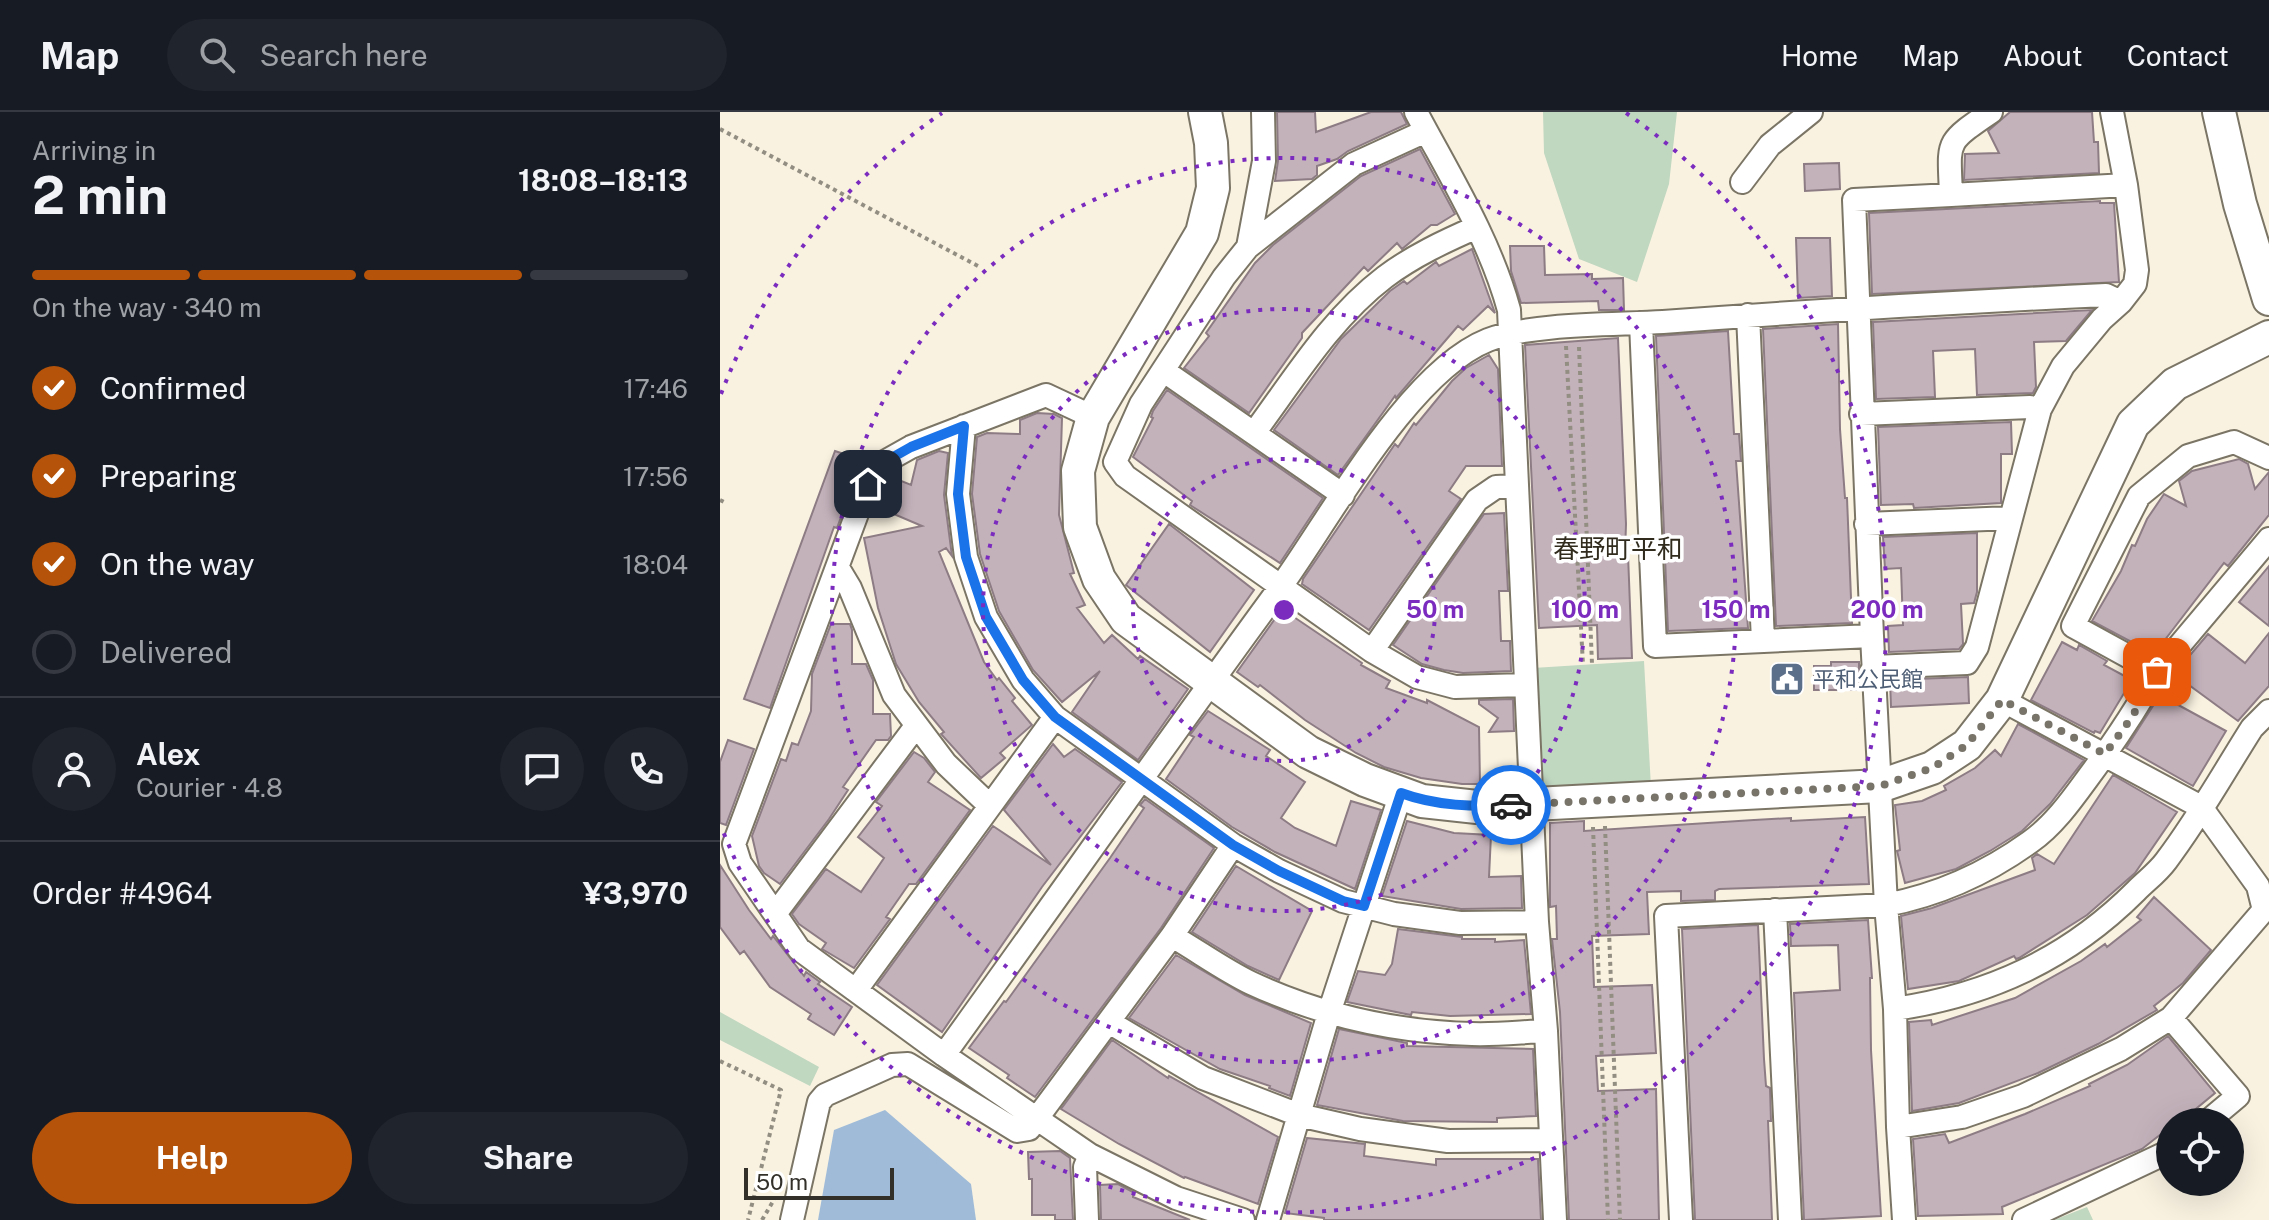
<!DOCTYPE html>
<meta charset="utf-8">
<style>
:root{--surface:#171b24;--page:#20242c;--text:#f1f3f6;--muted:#9ea1a6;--line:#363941;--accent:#b45309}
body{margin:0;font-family:"Public Sans","Noto Sans JP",sans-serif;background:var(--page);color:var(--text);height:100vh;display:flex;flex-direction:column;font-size:30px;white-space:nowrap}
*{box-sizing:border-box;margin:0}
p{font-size:26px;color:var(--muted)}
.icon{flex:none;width:44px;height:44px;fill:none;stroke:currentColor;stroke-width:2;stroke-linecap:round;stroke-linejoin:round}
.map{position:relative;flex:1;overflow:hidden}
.sheet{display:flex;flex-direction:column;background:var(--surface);width:720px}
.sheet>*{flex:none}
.fabs{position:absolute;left:1436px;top:996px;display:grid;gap:16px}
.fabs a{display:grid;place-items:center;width:88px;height:88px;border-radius:50%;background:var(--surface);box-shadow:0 8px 32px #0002;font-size:40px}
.scale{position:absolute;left:24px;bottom:20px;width:150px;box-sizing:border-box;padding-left:8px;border:4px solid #33302a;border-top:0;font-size:22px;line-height:28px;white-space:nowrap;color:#33302a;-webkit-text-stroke:6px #fff;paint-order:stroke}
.pin{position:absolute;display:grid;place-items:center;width:68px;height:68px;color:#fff;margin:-34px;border-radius:16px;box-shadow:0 4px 12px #0006}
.courier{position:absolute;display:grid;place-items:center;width:80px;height:80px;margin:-40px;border:6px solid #1a73e8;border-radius:50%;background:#fff;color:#222;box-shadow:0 2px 10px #0007}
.summary em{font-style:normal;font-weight:700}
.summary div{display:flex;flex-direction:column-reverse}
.summary{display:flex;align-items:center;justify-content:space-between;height:136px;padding:0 32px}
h1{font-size:52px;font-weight:700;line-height:60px}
.bar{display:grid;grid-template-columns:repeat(4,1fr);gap:12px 8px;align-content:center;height:96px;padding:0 32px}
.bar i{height:10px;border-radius:6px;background:var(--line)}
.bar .selected{background:var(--accent)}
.bar p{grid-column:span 4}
.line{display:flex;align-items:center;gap:20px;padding:0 32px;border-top:2px solid var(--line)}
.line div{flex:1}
.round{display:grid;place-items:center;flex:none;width:84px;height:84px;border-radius:42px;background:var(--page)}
ol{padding:0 32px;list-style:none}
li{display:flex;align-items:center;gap:24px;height:88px}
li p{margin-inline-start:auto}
li .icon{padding:8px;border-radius:50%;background:var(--accent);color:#fff;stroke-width:4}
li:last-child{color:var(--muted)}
li i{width:44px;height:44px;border:4px solid var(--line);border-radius:50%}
.primary-button{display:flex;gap:16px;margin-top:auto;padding:16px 32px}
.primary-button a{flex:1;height:92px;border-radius:48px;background:var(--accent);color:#fff;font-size:32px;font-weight:700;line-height:92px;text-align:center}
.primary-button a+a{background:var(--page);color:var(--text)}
header{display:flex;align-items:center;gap:48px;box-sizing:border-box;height:112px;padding:0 40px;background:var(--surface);border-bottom:2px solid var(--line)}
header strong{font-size:38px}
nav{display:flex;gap:44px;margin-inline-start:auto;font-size:28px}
.search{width:560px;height:72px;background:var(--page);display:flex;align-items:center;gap:20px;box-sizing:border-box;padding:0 28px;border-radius:44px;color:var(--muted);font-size:30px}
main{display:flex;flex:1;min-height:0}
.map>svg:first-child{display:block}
</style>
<header>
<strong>Map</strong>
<div class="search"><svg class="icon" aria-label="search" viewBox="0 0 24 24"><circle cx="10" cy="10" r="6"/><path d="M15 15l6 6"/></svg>Search here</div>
<nav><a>Home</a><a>Map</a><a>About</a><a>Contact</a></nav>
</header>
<main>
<section class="sheet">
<div class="summary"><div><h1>2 min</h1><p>Arriving in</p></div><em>18:08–18:13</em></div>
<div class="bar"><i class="selected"></i><i class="selected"></i><i class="selected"></i><i></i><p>On the way · 340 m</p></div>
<ol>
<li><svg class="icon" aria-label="check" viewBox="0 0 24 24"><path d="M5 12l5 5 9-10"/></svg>Confirmed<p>17:46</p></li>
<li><svg class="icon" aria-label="check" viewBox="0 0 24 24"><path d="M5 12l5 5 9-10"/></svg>Preparing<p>17:56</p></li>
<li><svg class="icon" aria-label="check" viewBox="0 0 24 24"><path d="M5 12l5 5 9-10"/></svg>On the way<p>18:04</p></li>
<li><i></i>Delivered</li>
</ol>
<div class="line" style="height:144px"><a class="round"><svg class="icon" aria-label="person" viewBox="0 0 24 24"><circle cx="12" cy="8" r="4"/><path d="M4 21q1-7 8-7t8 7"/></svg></a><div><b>Alex</b><p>Courier · 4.8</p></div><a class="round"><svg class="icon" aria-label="chat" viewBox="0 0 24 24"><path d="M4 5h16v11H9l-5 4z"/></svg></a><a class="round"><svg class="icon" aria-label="phone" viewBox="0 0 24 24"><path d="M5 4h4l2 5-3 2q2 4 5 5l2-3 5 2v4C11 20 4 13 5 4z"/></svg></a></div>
<div class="line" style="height:104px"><div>Order #4964</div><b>¥3,970</b></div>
<div class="primary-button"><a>Help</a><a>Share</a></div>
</section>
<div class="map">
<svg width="1549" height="1108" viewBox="0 0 1549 1108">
<rect width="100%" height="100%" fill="#f9f2e1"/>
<!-- green -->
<path fill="#c0d7c0" d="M 823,0 L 957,0 L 949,72 L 917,170 L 859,147 L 824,41 Z
M 924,549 L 931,675 L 819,681 L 813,556 Z
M 0,900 L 99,955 L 90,974 L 0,928 Z
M 1367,1095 L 1373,1108 L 1334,1108 Z"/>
<!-- water -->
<path fill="#9fbbd8" d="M 165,998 L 251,1072 L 256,1108 L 98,1108 L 114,1018 Z"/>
<!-- building -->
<path fill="#c4b2bb" stroke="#8d7c84" stroke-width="2" d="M 557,0 L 595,0 L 596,20 L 651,0 L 681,0 L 687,12 L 628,39 L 617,47 L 597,54 L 597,63 L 592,67 L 555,69 L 558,49 Z
M 1290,0 L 1372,0 L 1374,30 L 1378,30 L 1379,61 L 1244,68 L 1245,42 L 1279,41 L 1268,19 Z
M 700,37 L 735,102 L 717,113 L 711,113 L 682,137 L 677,131 L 648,159 L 644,155 L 582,221 L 582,226 L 529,301 L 464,256 L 489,224 L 486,221 L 535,151 L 553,133 L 641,64 Z
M 1119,51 L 1120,77 L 1085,79 L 1084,52 Z
M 1380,89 L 1380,91 L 1394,91 L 1399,170 L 1152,182 L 1149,101 Z
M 1076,126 L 1110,126 L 1112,184 L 1078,186 Z
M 790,134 L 824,134 L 825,163 L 872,162 L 872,167 L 903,166 L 904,198 L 879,198 L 878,189 L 801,191 L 791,159 Z
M 752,137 L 775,201 L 768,194 L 743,218 L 738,214 L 676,286 L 675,284 L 618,363 L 554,318 L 621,227 L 670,179 L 684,169 L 687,172 L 716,150 L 719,154 Z
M 1372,198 L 1346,229 L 1314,230 L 1316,275 L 1313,281 L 1257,283 L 1255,237 L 1213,239 L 1215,285 L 1156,287 L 1153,210 Z
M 1118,212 L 1120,317 L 1125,386 L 1127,386 L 1132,511 L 1056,514 L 1043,217 Z
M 1008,219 L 1014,322 L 1019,322 L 1021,349 L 1016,349 L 1028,516 L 948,519 L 936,224 Z
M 898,226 L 906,412 L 905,442 L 908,442 L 912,546 L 878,547 L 877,513 L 819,516 L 805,233 Z
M 769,243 L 778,257 L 782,354 L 746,354 L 729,379 L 741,387 L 649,518 L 582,472 L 583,467 L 675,332 L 678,335 L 694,311 L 696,313 L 732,269 L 746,256 Z
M 447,278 L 603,386 L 560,451 L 470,393 L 472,389 L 413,345 L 433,306 L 431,305 L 433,299 Z
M 317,301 L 334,302 L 342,306 L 339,403 L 354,461 L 350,462 L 365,493 L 357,496 L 384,531 L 392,523 L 418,547 L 420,544 L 468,577 L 418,648 L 352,600 L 380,559 L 342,590 L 313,558 L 279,499 L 260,442 L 252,382 L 257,325 L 267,321 L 300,322 L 300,308 Z
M 1291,310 L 1292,342 L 1281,342 L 1281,391 L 1194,396 L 1193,392 L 1161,393 L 1158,315 Z
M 115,339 L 145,349 L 135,367 L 117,416 L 114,415 L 50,596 L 24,587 Z
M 219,339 L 228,341 L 224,383 L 232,444 L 226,436 L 219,440 L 264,550 L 277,568 L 279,566 L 295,586 L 292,589 L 312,613 L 280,641 L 285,646 L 261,666 L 221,622 L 224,620 L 199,590 L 176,552 L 158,496 L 144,426 L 202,414 L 155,394 L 169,364 L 191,373 L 197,348 Z
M 1519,347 L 1528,352 L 1535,377 L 1549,360 L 1549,403 L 1508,454 L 1504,451 L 1434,542 L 1372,509 L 1401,459 L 1412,433 L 1415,434 L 1427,407 L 1444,382 L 1466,394 L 1459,369 L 1472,359 Z
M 784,401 L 788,479 L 779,479 L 781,529 L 790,529 L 791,559 L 743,561 L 724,558 L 702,552 L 673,533 L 764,402 Z
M 449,412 L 534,478 L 490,540 L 406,473 Z
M 1257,421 L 1257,480 L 1254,491 L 1241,492 L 1243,532 L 1239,537 L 1169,540 L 1168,514 L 1183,513 L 1181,456 L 1165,457 L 1163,425 Z
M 1549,454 L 1549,514 L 1519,490 Z
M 562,497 L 642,551 L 641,553 L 670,569 L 666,576 L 707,591 L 707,588 L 759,615 L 760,672 L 742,672 L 701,666 L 664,655 L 636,641 L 585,608 L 540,573 L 538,575 L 517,560 Z
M 111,512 L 130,512 L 132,518 L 132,552 L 146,552 L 153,568 L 153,602 L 170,602 L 171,624 L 168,628 L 156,628 L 123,675 L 128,678 L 109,707 L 60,772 L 44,761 L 39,754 L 32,724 L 61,647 L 66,649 L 72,631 L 78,633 L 91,599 L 92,562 Z
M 1549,521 L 1549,574 L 1518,609 L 1454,562 L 1488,522 L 1525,551 Z
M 1342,530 L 1357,538 L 1359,533 L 1387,549 L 1384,553 L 1412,568 L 1380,621 L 1375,619 L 1374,621 L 1311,588 Z
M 1111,550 L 1139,550 L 1139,578 L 1094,578 L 1094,554 L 1111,554 Z
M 1248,565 L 1249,591 L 1171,595 L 1170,568 Z
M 1440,583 L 1506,619 L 1473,674 L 1406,636 Z
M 793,587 L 794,619 L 769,620 L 778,606 L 759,592 L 759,588 Z
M 488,599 L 550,638 L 546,644 L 585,670 L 561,706 L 575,716 L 616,734 L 631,689 L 661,698 L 635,777 L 555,740 L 512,715 L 446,667 L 474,625 L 470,623 Z
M 1298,612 L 1364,648 L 1330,692 L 1302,719 L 1270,739 L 1236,757 L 1185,771 L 1177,739 L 1180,738 L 1175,693 L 1202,689 L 1226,678 L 1224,674 L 1255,656 L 1275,638 L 1281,644 Z
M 8,628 L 34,637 L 6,713 L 0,711 L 0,650 Z
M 333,632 L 344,645 L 355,637 L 402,670 L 322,775 L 222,920 L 157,873 L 273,714 L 331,753 L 284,698 Z
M 194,640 L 204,646 L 215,660 L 208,670 L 250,698 L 196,772 L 189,772 L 166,805 L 170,807 L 134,856 L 102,837 L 106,831 L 79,812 L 72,802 L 106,757 L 141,780 L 164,746 L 138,725 L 162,694 L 156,690 Z
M 1393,663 L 1457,700 L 1415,761 L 1367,803 L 1299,846 L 1296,847 L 1294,844 L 1239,869 L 1188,877 L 1181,804 L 1212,796 L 1315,758 L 1312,746 L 1317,742 L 1334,752 Z
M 425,687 L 494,736 L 441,816 L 315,985 L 287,966 L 289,963 L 249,936 L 284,889 L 286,890 L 390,746 L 424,696 L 420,693 Z
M 1145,705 L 1149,772 L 999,777 L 995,779 L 995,788 L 961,789 L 961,779 L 927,780 L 929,822 L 872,824 L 874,875 L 932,873 L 936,941 L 876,944 L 878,979 L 936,977 L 939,1108 L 849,1108 L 840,900 L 832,827 L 837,827 L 836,794 L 830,795 L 830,711 L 864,709 L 864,719 L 1034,708 L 1071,706 L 1071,709 Z
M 687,709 L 734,721 L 771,723 L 769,765 L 801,764 L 802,796 L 741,797 L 662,784 Z
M 0,753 L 29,798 L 51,827 L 53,824 L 84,864 L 86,860 L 100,870 L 98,872 L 132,895 L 114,923 L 88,907 L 91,902 L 50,875 L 24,839 L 20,842 L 0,815 Z
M 516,754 L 592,799 L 559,868 L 528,854 L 472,820 Z
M 1434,785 L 1491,838 L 1463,871 L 1434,894 L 1437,898 L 1378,932 L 1318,961 L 1239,991 L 1192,999 L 1189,910 L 1211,908 L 1212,913 L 1295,886 L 1361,849 L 1385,832 L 1387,835 L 1421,808 L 1417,805 Z
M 1148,808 L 1152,866 L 1150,866 L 1151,938 L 1161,1104 L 1084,1108 L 1074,881 L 1120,878 L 1118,833 L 1071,834 L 1070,812 Z
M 1038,813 L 1044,947 L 1046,974 L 1050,976 L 1051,1009 L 1048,1009 L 1052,1108 L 975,1108 L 962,817 Z
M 678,817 L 742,825 L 742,827 L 775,827 L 775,830 L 804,828 L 811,902 L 730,904 L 692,900 L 691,903 L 627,890 L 638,859 L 665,863 L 672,852 Z
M 456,843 L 525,883 L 591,911 L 570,984 L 549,976 L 550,974 L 500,957 L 409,906 Z
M 619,917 L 687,931 L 687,934 L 813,937 L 816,1004 L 777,1006 L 777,1010 L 683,1009 L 597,993 Z
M 1448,924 L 1495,981 L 1460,1010 L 1450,1010 L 1450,1015 L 1422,1037 L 1282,1095 L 1283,1102 L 1198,1104 L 1193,1027 L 1225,1022 L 1229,1031 L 1305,1002 L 1370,974 L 1369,972 L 1407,953 Z
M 392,928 L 448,966 L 449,964 L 558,1025 L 538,1092 L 465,1065 L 464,1066 L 399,1032 L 341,997 Z
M 587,1026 L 645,1032 L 644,1044 L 716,1053 L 716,1047 L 818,1047 L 821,1108 L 604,1108 L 604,1106 L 565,1101 Z
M 340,1039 L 350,1046 L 353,1108 L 335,1108 L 335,1103 L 312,1103 L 312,1067 L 309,1067 L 308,1040 Z
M 398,1072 L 413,1080 L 413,1085 L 470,1108 L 381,1108 L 380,1073 Z"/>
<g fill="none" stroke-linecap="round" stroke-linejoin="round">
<!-- street casing -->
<g stroke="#7b7566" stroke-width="26">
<path id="street" d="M 696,0 C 730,64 770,128 789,198 L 817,810 L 826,919 L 835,1108
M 1392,0 L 1406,73
M 706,19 L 634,52 L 528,135 L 504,165 L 421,292 L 395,350 L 405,364 L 652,539 L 697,565 L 735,575 L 805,573
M 1022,70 L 1050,33 L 1091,0
M 528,135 L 544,49 L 543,0
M 1028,203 L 1043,529
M 921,211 L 935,534 L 1152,524
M 444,259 L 623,383
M 1141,302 L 1310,295 L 1320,297
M 373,305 L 326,283 L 191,335 L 159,353 L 148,372 L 14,732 L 20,751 L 79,837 L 224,943 L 370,1043 L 456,1086 L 523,1108
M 244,314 L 238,382 L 246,445 L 266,505 L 303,568 L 335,605 L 513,733 L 559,759 L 623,789 L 674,802 L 740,811 L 817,810
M 534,321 C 574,267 611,206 665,165 C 693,144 725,129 757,115
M 1549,346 L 1514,330 L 1468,344 L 1419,384 L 1353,514 L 1437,560 L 1549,427
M 1146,412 L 1291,406
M 118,456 L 130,476 L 174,583 L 226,652 L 269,693
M 652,539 L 757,388 L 776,375 L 797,374
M 1153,555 L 1247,551 L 1257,535 L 1320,297 L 1343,254 L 1382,207 L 1401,190 L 1415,172 L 1417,158 L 1406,73 L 1231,83
M 1055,798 L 1070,1108
M 55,802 L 196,614
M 452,824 C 478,839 504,858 531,871 C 600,903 676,920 752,922 C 776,923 801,920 826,919
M 136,878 L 335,605
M 1175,897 C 1269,883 1348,847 1416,779 C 1426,769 1438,760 1446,749 C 1478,707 1504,660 1532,616 L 1549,599
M 1451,906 L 1518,984 L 1487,1010
M 389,910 L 483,966 L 579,1003 L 640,1017 L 728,1029 L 831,1028
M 224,943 C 336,788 446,631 559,477 C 610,407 688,260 768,228 C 813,211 893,213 943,210 C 1090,199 1238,190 1386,183 L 1401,190
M 1178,1015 L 1242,1005 L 1303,984 L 1401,937 L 1451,906 L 1544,798 L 1538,774 L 1481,695 L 1282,588
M 72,1108 L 99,990 L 105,983 L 172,953 L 188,952 L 297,1019 L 309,1017 L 452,824 L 513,733
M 367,1108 L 365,1055 L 370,1043
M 548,1108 L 609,901 L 681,681
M 961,1108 L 946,804 L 1166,793 C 1218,783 1267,761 1310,730 C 1333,714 1351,689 1367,667 C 1393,632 1416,598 1437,560
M 1184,1108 L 1178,1015 L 1175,897 L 1166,793 L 1152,524 L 1134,88 L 1231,83 C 1229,28 1224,32 1271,0
M 1304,1108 L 1450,1039"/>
</g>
<!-- secondary casing -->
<g stroke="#7b7566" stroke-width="36">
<path id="secondary" d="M 485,0 L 491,31 L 493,76 L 482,121 L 373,305 L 358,359 L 360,415 L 379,467 L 406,507 L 588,640 L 645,668 L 702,689 L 757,695 L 1160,674 L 1212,656 L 1247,633 L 1282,588 L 1413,312 L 1455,272 L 1549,225
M 1499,0 L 1520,92 L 1549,187"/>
</g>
<!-- path -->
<path stroke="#938e82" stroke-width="4" stroke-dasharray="4 4" stroke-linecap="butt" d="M 0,17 L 258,154
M 846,234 L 863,553
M 859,235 L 872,552
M 0,388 L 6,391
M 885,714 L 900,1108
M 873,715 L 888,1108
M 0,949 L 61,978 L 28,1108
M 42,1108 L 55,1086"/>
<!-- street -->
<use href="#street" stroke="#fff" stroke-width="22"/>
<!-- secondary -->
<use href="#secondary" stroke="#fff" stroke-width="32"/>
</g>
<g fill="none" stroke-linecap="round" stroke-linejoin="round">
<!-- done -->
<path stroke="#78746a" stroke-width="8" stroke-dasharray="0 14.4" d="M 791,693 L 1160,674 L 1212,656 L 1247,633 L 1282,588 L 1385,642 L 1412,605 L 1437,560"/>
<!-- route -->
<path stroke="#1a73e8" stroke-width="10" d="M 148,372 L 159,353 L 191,335 L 244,314 L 238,382 L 246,445 L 266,505 L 303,568 L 335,605 L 513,733 L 559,759 L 623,789 L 644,794 L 681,681 C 716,694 754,695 791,693"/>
</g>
<!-- distance rings -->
<g fill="none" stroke="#7b2cbf" stroke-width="4" stroke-dasharray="4 8">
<circle cx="564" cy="498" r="151"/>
<circle cx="564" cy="498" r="301"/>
<circle cx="564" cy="498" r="452"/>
<path d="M1 282A603 603 0 0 1 222 1M906 1A603 603 0 1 1 1 714"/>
</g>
<!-- icons -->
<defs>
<g id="civic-square" transform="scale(1.8)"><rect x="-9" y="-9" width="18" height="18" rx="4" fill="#5c6f8a" stroke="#fff"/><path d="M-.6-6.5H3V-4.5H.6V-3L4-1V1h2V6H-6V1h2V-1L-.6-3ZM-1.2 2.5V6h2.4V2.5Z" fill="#fff"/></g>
</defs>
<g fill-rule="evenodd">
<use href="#civic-square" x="1067" y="567"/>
</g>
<g text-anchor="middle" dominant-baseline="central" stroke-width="7" stroke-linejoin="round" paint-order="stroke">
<!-- service labels -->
<g font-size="22" fill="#4e5e75" stroke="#fff" text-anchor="start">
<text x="1093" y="567">平和公民館</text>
</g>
<!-- quarter labels -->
<g font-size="26" fill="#302b1d" stroke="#fff">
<text x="898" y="436">春野町平和</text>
</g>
</g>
<circle cx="564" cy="498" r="12" fill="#7b2cbf" stroke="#fff" stroke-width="4"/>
<g font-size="24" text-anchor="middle" font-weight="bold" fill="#7b2cbf" stroke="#fff" stroke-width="7" stroke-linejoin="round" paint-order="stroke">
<text x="715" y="506">50 m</text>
<text x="865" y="506">100 m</text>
<text x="1016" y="506">150 m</text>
<text x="1167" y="506">200 m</text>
</g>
</svg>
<div class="fabs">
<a><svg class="icon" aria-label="locate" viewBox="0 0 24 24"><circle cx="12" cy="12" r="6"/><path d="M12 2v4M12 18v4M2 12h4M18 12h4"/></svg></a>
</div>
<div class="scale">50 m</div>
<div class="pin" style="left:1437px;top:560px;background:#ea580c"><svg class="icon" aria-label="bag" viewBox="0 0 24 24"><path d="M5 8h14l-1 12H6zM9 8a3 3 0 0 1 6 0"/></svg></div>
<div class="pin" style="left:148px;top:372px;background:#1f2937"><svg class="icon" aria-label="home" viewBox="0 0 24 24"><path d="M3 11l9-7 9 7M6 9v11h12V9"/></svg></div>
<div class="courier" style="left:791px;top:693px"><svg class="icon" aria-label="car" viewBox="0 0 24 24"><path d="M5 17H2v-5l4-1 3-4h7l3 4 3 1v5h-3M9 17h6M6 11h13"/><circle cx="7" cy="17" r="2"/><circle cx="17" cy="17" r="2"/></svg></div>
</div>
</main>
